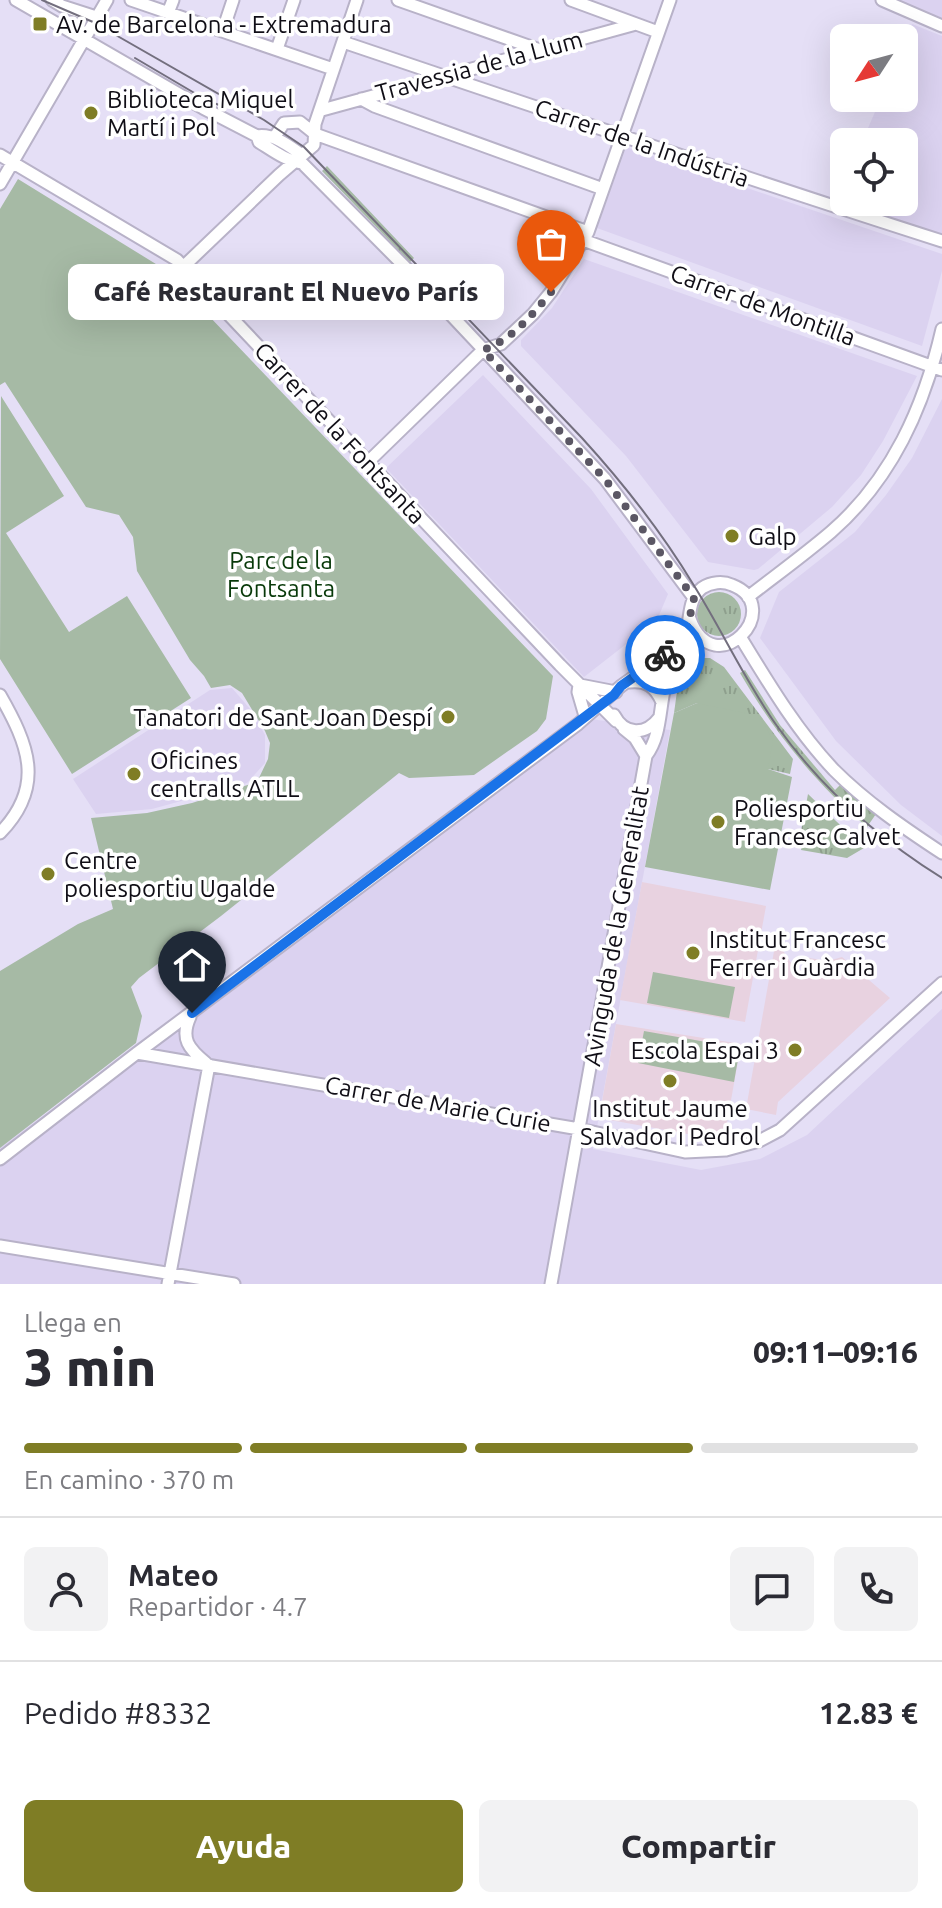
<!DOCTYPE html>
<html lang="es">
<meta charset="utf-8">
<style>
:root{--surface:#fff;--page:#f2f2f3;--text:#2b2b33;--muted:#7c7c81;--line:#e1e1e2;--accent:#7f7d25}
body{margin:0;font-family:Ubuntu,sans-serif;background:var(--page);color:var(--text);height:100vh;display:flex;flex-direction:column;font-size:30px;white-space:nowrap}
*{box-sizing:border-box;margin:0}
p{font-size:26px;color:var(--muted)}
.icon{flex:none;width:44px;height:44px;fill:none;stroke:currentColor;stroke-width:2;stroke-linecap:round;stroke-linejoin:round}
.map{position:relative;height:1284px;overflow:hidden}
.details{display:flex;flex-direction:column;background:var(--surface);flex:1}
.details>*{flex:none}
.needle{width:52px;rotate:234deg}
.tools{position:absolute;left:830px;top:24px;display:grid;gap:16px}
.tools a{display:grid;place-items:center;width:88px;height:88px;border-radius:12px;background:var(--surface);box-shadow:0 8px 32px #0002;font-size:40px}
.pin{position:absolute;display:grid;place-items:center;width:68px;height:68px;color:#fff;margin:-82px -34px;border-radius:50% 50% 50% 0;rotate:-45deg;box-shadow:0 0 8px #0007}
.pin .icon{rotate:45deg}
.courier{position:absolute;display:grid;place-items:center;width:80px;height:80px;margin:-40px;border:6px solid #1a73e8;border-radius:50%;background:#fff;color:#222;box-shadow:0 2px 10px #0007}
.bubble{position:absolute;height:56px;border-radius:12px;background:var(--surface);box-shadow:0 8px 32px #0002;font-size:26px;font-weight:800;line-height:56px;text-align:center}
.headline em{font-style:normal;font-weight:800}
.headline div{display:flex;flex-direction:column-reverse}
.headline{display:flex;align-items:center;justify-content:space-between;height:136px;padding:0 24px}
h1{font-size:52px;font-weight:800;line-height:60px}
.bar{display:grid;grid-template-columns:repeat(4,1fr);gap:12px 8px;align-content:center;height:96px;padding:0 24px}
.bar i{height:10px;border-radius:6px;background:var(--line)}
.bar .on{background:var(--accent)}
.bar p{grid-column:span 4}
.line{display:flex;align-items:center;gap:20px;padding:0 24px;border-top:2px solid var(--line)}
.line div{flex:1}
.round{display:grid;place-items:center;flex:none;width:84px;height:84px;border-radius:12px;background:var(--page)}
.cta{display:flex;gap:16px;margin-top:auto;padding:16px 24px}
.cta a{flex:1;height:92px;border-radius:12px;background:var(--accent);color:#fff;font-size:32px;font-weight:800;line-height:92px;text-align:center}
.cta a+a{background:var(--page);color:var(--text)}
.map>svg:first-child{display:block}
</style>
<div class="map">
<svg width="942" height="1284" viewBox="0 0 942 1284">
<defs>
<pattern id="grass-tufts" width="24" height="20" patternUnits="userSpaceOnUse" patternTransform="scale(2)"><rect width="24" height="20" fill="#a6baa5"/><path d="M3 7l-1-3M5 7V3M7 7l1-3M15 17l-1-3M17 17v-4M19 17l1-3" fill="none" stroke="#8e9f8d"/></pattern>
</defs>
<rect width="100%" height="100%" fill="#e5dff6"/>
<!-- built -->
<path fill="#dbd2f0" d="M 897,0 L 942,0 L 942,18 Z
M 912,24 L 942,36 L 942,234 L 835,201 L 844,181 L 844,202 L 904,202 L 904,142 L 862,142 L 881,98 L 904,98 L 904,43 Z
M 626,147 L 942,254 L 942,271 L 922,346 L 597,228 Z
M 584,259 L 917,376 L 883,441 L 861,475 L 832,507 L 758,569 L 754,570 L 708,562 L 626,456 L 521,346 L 521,340 L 552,308 Z
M 483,375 L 591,489 L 668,594 L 657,620 L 584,677 L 386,468 Z
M 942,399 L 942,836 L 901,805 L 836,741 L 760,638 L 779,592 L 855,532 L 886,495 L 912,458 Z
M 232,688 L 251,710 L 265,735 L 265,763 L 247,783 L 152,809 L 96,814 L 73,779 L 210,690 Z
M 576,717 L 670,730 L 593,1149 L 701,1170 L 760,1159 L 807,1135 L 942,1009 L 942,1284 L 0,1284 L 0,1148 Z"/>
<!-- education -->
<path fill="#e8d2e0" d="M 642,882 L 766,906 L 745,1022 L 620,1000 Z
M 776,940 L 795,969 L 803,971 L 809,958 L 828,961 L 842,957 L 890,998 L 778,1102 L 776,1115 L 746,1109 Z
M 616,1024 L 741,1044 L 725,1134 L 704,1137 L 599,1118 Z"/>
<!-- grass -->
<path fill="url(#grass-tufts)" d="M 327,166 L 414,258 L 410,262 L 322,171 Z
M697 614a22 22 0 1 1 44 0a22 22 0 1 1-44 0Z
M 698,658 L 710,658 L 724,667 L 793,759 L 790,774 L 768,769 L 697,703 L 674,713 C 678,691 676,669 698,658 Z
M 745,670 L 780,725 L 835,790 L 840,785 L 876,814 L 867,827 C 815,783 774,732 740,673 Z
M 808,794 L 864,848 L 847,858 L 801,850 L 804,832 L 801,831 Z"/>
<!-- park -->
<path fill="#a6baa5" d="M 18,179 L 164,269 L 553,676 L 546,719 L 537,731 L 474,775 L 409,778 L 399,773 L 221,916 L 139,978 L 131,987 L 142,1016 L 136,1043 L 0,1148 L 0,971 L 78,924 L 113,909 L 91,818 L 147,813 L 192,803 L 257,782 L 268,759 L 270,743 L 265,731 L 242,693 L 230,685 L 211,688 L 204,676 L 190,660 L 137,571 L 133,537 L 119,515 L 86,507 L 5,382 L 0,385 L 0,209 Z
M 1,396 L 64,496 L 6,533 L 69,632 L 127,596 L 191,698 L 72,774 L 0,659 Z
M 697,703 L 759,716 L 773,740 L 768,769 L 792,777 L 770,890 L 645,867 L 674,713 Z
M 653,972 L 735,987 L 729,1018 L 647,1003 Z
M 644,1031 L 740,1048 L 734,1082 L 638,1063 Z"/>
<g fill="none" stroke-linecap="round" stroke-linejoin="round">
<!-- minor casing -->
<g stroke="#b8b2c8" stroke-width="15">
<path id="minor" d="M 16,0 L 203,108 L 257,136 C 273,133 289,146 302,155
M 52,0 L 62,6 L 96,17
M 131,0 L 333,69
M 398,0 L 537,49
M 571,0 L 658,32
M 882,0 L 942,26
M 168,13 L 173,0
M 223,30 L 233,0
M 343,42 C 542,109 741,177 942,241
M 277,49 L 294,0
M 361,99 L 374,106 L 603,189
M 322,110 L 636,24
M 257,136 L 259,142 C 272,150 286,161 302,163 L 421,283 L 605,479 L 694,598
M 274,138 L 284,123 L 300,122 L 315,134 L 588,232
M 0,155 L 177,260 L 560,665 L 616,721
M 0,184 L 107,0
M 583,240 L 942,370
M 183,267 L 279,175 L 314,145 L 315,124 L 357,0
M 368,462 L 483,350 L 501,344 L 533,314 L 551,292 L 588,232 L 670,0
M 748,597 C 775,576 804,555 831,532 C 892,479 924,407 942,329
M 741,638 C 769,684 797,731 834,770 C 866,802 904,828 942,853
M 629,682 C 646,680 655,686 662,702
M 579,685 L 578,692 L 585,716
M 580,685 L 616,692
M 0,695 C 28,744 46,786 0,833
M 614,715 C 625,736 646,735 659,718
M 624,729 L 635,738 L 646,756
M 190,1017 C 180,1039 189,1049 206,1063
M 137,1053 L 579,1129 L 685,1152 L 726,1150 L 759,1141 L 780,1130 L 942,983
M 0,1159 L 137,1053 L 578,724 L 621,686 L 680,644 C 694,627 684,602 702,588 C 711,582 723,581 732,585 C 788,607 715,686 690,619
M 0,1246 L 234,1284
M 168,1284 L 209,1065
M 551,1284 L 646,756 C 666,730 656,692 674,665 C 680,654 693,647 703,639"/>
</g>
<!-- minor -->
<use href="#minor" stroke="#fff" stroke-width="11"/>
<!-- tram -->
<path stroke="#736f7e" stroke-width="2" d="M 42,0 L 93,22 L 264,120 L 304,147 L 582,438 C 623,483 661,531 693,584 C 722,630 745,681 777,726 C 821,788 878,838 942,878
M 135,58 L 208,101 L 222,106"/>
</g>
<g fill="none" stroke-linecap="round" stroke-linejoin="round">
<!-- done -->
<path stroke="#5b5764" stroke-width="8" stroke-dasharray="0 14.4" d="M 551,292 C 531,316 513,339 483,350 L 605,479 L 694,598 L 685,638 L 665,655"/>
<!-- route -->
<path stroke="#1a73e8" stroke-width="10" d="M 192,1013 L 614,695 L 621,686 L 665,655"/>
</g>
<!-- markers -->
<g fill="#7f7d25" stroke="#fff" stroke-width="3">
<rect x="32" y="16" width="16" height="16" rx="4"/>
<circle cx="91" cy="113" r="8"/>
<circle cx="732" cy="536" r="8"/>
<circle cx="448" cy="717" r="8"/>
<circle cx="134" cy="774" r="8"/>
<circle cx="718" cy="822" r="8"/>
<circle cx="48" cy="874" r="8"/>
<circle cx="693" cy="953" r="8"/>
<circle cx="795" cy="1050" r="8"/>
<circle cx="670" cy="1081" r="8"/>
</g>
<g text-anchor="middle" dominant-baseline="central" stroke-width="7" stroke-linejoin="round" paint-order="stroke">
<!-- poi labels -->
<g font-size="24" fill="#100e16" stroke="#fff" text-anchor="start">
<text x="56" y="24">Av. de Barcelona - Extremadura</text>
<text x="107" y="99">Biblioteca Miquel<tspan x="107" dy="28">Martí i Pol</tspan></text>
<text x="748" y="536">Galp</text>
<text x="432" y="717" text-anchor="end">Tanatori de Sant Joan Despí</text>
<text x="150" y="760">Oficines<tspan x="150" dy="28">centralls ATLL</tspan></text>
<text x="734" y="808">Poliesportiu<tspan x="734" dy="28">Francesc Calvet</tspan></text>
<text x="64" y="860">Centre<tspan x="64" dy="28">poliesportiu Ugalde</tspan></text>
<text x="709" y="939">Institut Francesc<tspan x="709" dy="28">Ferrer i Guàrdia</tspan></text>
<text x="779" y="1050" text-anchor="end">Escola Espai 3</text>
<text x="670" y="1108" text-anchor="middle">Institut Jaume<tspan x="670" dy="28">Salvador i Pedrol</tspan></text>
</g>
<!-- street labels -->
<g font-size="24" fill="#100e16" stroke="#fff">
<text transform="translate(479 66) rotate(-15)">Travessia de la Llum</text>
<text transform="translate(642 143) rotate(19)">Carrer de la Indústria</text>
<text transform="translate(763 305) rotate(20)">Carrer de Montilla</text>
<text transform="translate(340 433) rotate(47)">Carrer de la Fontsanta</text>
<text transform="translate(616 926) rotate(-80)">Avinguda de la Generalitat</text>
<text transform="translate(438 1104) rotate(10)">Carrer de Marie Curie</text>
</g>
<!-- park labels -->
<g font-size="24" fill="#083909" stroke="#fff">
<text x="281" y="560">Parc de la<tspan x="281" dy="28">Fontsanta</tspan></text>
</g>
</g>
</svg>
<div class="tools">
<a><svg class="needle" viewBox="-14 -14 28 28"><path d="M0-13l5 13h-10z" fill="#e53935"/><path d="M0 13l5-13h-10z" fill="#7c7c81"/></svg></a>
<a><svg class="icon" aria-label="locate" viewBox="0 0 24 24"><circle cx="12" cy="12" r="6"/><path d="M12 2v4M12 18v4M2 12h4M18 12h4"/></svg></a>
</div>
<div class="pin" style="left:551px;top:292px;background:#ea580c"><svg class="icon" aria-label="bag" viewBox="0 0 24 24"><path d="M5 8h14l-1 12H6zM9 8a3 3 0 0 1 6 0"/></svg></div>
<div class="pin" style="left:192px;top:1013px;background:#1f2937"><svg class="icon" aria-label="home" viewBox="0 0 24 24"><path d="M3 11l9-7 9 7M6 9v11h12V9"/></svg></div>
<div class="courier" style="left:665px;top:655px"><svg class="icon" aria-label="bike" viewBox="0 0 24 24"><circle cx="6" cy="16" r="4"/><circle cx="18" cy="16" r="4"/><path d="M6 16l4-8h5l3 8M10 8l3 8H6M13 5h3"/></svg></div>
<div class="bubble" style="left:68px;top:264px;width:436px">Café Restaurant El Nuevo París</div>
</div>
<section class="details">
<div class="headline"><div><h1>3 min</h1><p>Llega en</p></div><em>09:11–09:16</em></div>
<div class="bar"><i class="on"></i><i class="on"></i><i class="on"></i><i></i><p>En camino · 370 m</p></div>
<div class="line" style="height:144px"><a class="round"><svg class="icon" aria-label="person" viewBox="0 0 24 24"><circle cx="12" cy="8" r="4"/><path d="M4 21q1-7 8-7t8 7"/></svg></a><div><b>Mateo</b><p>Repartidor · 4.7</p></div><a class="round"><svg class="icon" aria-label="chat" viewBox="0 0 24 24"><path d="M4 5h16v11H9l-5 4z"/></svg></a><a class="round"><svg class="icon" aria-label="phone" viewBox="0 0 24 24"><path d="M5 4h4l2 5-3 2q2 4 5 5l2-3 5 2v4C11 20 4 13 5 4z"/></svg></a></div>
<div class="line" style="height:104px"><div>Pedido #8332</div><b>12.83 €</b></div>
<div class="cta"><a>Ayuda</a><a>Compartir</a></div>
</section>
